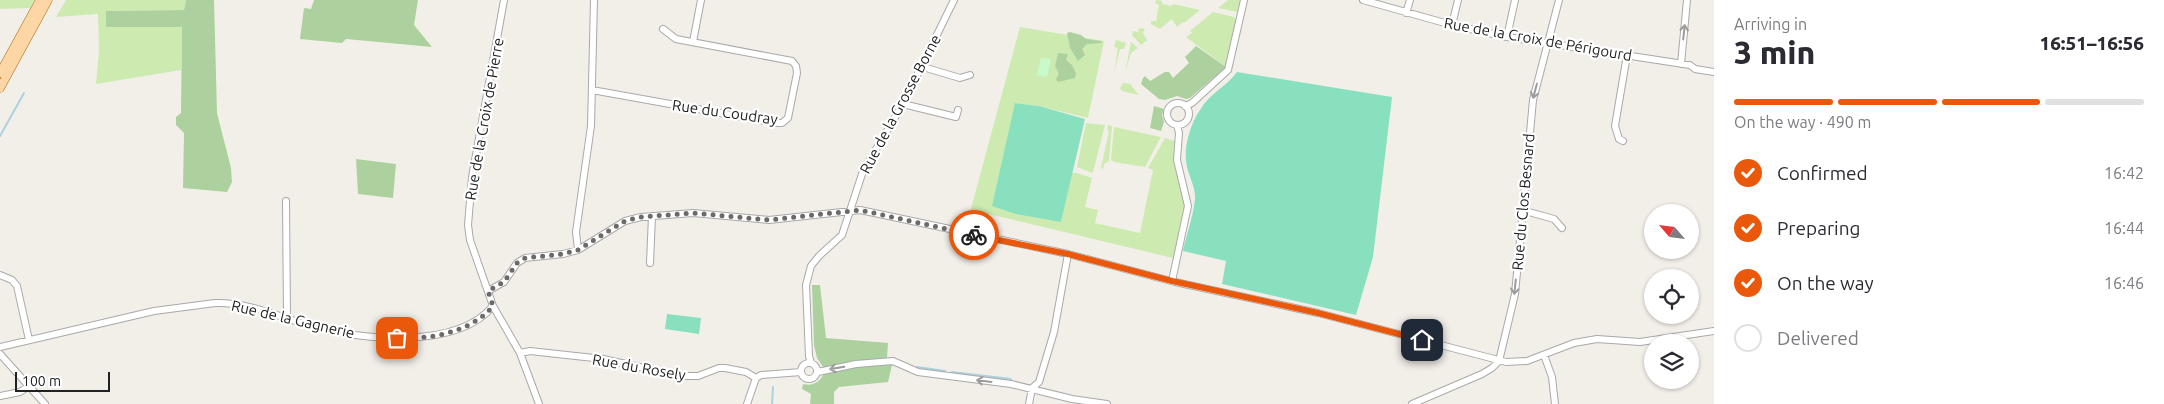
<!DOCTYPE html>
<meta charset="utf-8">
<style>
:root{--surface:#fff;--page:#f7f7f7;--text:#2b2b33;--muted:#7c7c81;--line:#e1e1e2;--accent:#ea580c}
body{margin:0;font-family:Ubuntu,sans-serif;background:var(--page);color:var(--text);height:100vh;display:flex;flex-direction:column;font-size:19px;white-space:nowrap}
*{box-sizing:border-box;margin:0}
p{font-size:16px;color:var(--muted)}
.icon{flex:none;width:28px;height:28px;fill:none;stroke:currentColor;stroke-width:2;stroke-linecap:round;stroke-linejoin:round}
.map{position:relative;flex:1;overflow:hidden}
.details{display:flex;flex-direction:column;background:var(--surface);width:450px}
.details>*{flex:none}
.needle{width:32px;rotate:298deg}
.tools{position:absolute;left:1644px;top:204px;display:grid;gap:10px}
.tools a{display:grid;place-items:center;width:55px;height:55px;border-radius:50%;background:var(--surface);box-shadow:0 1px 4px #0004;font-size:25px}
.scale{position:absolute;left:15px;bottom:12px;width:95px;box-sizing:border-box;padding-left:5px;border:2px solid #222;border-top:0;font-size:14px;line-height:18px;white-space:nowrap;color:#222;-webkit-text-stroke:4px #fff;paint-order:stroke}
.pin{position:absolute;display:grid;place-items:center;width:42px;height:42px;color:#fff;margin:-21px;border-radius:10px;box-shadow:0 2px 8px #0006}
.courier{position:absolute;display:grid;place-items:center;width:50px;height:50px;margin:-25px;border:4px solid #ea580c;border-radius:50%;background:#fff;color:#222;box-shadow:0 1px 6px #0007}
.headline em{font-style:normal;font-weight:800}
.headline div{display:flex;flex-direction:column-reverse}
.headline{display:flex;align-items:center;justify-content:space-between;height:85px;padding:0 20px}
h1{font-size:32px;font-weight:800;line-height:38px}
.bar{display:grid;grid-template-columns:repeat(4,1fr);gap:8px 5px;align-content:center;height:60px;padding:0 20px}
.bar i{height:6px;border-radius:4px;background:var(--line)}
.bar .on{background:var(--accent)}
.bar p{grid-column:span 4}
ol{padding:0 20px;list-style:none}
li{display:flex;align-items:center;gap:15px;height:55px}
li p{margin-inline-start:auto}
li .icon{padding:5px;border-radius:50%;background:var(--accent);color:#fff;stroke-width:4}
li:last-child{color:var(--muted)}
li i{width:28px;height:28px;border:2px solid var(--line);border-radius:50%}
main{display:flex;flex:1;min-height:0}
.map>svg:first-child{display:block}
</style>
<main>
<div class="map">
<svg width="1714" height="404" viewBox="0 0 1714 404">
<rect width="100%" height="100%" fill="#f2efe9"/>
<!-- grass -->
<path fill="#cdebb0" d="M 0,0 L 34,0 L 30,8 L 0,9 Z
M 66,0 L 186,0 L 184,10 L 106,11 L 107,27 L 182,27 L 181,70 L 96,84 L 99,51 L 98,14 L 56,17 Z
M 1156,0 L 1162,1 L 1162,4 L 1172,6 L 1173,4 L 1200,10 L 1184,23 L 1183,22 L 1177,27 L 1172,19 L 1160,29 L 1151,24 L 1151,21 L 1156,21 L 1159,5 L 1155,3 Z
M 1228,0 L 1240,0 L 1237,12 L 1218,8 Z
M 1213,12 L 1234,17 L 1236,20 L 1226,67 L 1186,37 L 1192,33 L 1190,31 Z
M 1020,27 L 1104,41 L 1088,118 L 1039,106 L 1015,103 L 1061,222 L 1072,173 L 1077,173 L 1092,178 L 1085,207 L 1098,210 L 1095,223 L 1140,233 L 1153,170 L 1148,168 L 1165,138 L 1175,141 L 1176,166 L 1185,206 L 1173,258 L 989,214 L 985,232 L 966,227 Z
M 1139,28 L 1145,29 L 1143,33 L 1147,40 L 1141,45 L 1132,35 L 1133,31 L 1138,32 Z
M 1116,40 L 1126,43 L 1124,49 L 1120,49 L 1114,73 L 1118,48 L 1114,47 Z
M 1131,42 L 1138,48 L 1131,53 L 1125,73 Z
M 1123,83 L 1130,84 L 1139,95 L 1122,91 L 1120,88 Z
M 1086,123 L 1105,125 L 1093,172 L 1092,173 L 1077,167 Z
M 1108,125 L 1112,126 L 1109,161 L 1104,164 L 1103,169 L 1101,168 L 1109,131 L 1107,130 Z
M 1114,127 L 1161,137 L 1145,167 L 1114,162 L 1111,160 Z"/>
<!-- forest -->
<path fill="#add19e" d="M 186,0 L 214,0 L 217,113 L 231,168 L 232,182 L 227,192 L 183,188 L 184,133 L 176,125 L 176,117 L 181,113 L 182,27 L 106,27 L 106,11 L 184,10 Z
M 314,0 L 418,0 L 414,25 L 432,47 L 346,39 L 342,43 L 300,39 L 304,8 L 311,9 Z
M 1070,32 L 1081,35 L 1086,39 L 1101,41 L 1102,43 L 1087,44 L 1082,49 L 1085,55 L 1078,61 L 1070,48 L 1067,33 Z
M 1196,46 L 1226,67 L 1190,98 L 1186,99 L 1177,96 L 1165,100 L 1159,99 L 1141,84 L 1143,78 L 1145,76 L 1150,81 L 1165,72 L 1169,72 L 1173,78 L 1189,63 L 1185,57 Z
M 1058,53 L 1068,54 L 1066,60 L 1072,65 L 1076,73 L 1075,78 L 1058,82 L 1056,79 L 1059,74 L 1055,66 Z
M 1154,106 L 1164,109 L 1162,115 L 1164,122 L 1161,131 L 1150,128 Z
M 356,159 L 396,164 L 393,198 L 358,194 Z
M 812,285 L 820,285 L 826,338 L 888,343 L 887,358 L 893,361 L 888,382 L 839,387 L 834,392 L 834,404 L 810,404 L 811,394 L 802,389 L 803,384 C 813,387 822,381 825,370 L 817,358 L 814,345 Z"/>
<!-- park -->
<path fill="#c8facc" d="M 1041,58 L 1051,59 L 1047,77 L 1037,75 Z"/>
<!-- pitch -->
<path fill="#88e0be" d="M 1237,72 L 1392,97 L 1373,257 L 1356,315 L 1222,284 L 1226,261 L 1183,251 C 1186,237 1196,207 1195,195 C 1194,183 1187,173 1186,161 C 1184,145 1191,123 1200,110 C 1210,93 1226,87 1237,72 Z
M 1015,103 L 1039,106 L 1085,119 L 1061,222 L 1016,214 L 992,206 Z
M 667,314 L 701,318 L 699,334 L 665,329 Z"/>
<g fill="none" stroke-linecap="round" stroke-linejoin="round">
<!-- stream -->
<path stroke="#aad3df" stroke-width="2" d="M 0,136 L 24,93
M 869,360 L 886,358
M 917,367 L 945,371
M 952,372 L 1011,379
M 772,404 L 773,387"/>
<!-- minor casing -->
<g stroke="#a9a9a9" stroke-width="8">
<path id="minor" d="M 504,0 L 472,177 L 468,225 L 470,240 L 493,306 L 520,353 L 539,404
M 1363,0 L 1452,25 L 1507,37 L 1690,65 L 1695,69 L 1714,72
M 1406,13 L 1410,0
M 1452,25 L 1458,0
M 1507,37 L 1515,0
M 693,42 L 701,0
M 1681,64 L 1687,0
M 923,67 L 960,78 L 970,75
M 592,90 L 776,123 L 782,123 L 788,118 L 797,73 L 796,66 L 792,61 L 676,39 L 663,29
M1167 114a11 11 0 1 1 22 0a11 11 0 1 1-22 0Z
M 903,104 L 956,117 L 958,110
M 1185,106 L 1192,103 L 1228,70 L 1244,0
M 1623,141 L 1619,139 L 1615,126 L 1627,55
M 286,201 L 287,318
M 1522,210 L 1554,219 L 1562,228
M 578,250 L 576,232 L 591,126 L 594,0
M 650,263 L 652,216
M 0,275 L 12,280 L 17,286 L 29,340
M 1172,281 L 1188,206 L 1177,160 L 1179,133 L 1177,125
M 488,291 L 504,282 L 517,263 L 525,258 L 563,254 L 578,250 L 625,221 L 641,217 L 693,213 L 769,220 L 860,210 L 1068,254 L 1175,282 L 1318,313 L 1506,362 L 1527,361 L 1574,343 L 1597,339 L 1640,342 L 1714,331
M 0,347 L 154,311 L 215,303 C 248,302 280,317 311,326 C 360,340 457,350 493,306
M 520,353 L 530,351 L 603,359 L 681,376 L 698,376 L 719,368 L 725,368 L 746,372 L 756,378
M 0,354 L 45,404
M 1544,355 L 1552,377 L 1555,404
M801 371a8 8 0 1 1 16 0a8 8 0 1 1-16 0Z
M 811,363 L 809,356 L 806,285 L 811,266 L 819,256 L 842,235 L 863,171 L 903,104 L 954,0
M 818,372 L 856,364 L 893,361 L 918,372 L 1011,384 L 1072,399 L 1107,404
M 0,396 L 20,392 L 29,386
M 747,404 L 756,378 L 761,375 L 801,372
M 1029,404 L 1032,388 L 1039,382 L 1054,332 L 1068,254
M 1412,404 L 1482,374 L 1492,368 L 1499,361 L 1515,294 L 1533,100 L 1559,0"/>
</g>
<!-- major casing -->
<g stroke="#a06b00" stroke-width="9">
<path id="major" d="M 0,73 L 40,0
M 0,88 L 48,0"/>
</g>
<!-- minor -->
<use href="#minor" stroke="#fff" stroke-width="6"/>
<!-- major -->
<use href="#major" stroke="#fcd6a4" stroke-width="8"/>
</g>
<!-- one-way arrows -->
<defs><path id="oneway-shaft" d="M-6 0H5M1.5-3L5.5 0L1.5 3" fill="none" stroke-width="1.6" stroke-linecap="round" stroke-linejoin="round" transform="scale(1.25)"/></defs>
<g stroke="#9c9c9c">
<use href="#oneway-shaft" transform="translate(1684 32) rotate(-84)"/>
<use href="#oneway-shaft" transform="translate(1535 91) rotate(105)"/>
<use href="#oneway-shaft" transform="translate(1515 287) rotate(96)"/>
<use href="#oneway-shaft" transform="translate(837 368) rotate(170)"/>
<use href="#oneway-shaft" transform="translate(984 381) rotate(-173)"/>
</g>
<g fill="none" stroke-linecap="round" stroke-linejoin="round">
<!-- done -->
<path stroke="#6b6a68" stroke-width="5" stroke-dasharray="0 9" d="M 397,338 C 429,340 472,332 493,306 L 488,291 L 504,282 L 517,263 L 525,258 L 563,254 L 578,250 L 625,221 L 641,217 L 693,213 L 769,220 L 860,210 L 974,235"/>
<!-- route -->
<path stroke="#ea580c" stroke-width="6" d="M 974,235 L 1068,254 L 1172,281 L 1318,313 L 1422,340"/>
</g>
<g text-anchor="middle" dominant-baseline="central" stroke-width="4.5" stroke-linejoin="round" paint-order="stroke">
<!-- street labels -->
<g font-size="15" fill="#222" stroke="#fff">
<text transform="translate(1538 39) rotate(10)">Rue de la Croix de Périgourd</text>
<text transform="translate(900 104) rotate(-62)">Rue de la Grosse Borne</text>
<text transform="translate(725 112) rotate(8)">Rue du Coudray</text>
<text transform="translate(484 119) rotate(-80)">Rue de la Croix de Pierre</text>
<text transform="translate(1523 202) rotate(-85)">Rue du Clos Besnard</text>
<text transform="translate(293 319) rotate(13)">Rue de la Gagnerie</text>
<text transform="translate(639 367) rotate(10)">Rue du Rosely</text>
</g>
</g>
</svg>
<div class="tools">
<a><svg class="needle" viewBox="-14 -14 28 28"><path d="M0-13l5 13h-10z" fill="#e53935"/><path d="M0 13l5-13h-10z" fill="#7c7c81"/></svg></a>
<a><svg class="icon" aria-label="locate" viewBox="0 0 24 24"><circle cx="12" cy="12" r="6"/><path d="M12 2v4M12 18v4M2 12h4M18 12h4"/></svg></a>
<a><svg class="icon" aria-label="layers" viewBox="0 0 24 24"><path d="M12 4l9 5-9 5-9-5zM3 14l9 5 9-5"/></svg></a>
</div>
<div class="scale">100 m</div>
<div class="pin" style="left:397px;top:338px;background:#ea580c"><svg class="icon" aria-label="bag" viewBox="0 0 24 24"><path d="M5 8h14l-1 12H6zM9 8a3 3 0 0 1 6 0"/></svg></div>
<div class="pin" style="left:1422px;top:340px;background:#1f2937"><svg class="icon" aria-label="home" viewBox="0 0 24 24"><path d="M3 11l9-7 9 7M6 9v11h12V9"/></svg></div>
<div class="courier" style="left:974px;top:235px"><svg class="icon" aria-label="bike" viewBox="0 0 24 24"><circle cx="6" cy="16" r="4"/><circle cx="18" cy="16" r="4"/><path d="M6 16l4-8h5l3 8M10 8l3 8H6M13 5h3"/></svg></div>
</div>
<section class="details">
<div class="headline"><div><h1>3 min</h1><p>Arriving in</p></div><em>16:51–16:56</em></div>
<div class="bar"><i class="on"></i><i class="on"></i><i class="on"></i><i></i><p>On the way · 490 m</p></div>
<ol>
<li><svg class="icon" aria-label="check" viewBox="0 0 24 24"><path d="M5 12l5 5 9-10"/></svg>Confirmed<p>16:42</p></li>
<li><svg class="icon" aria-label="check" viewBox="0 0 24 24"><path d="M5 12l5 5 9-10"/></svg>Preparing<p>16:44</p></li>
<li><svg class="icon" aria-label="check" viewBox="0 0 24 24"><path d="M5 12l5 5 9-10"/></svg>On the way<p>16:46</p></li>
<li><i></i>Delivered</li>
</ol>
</section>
</main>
